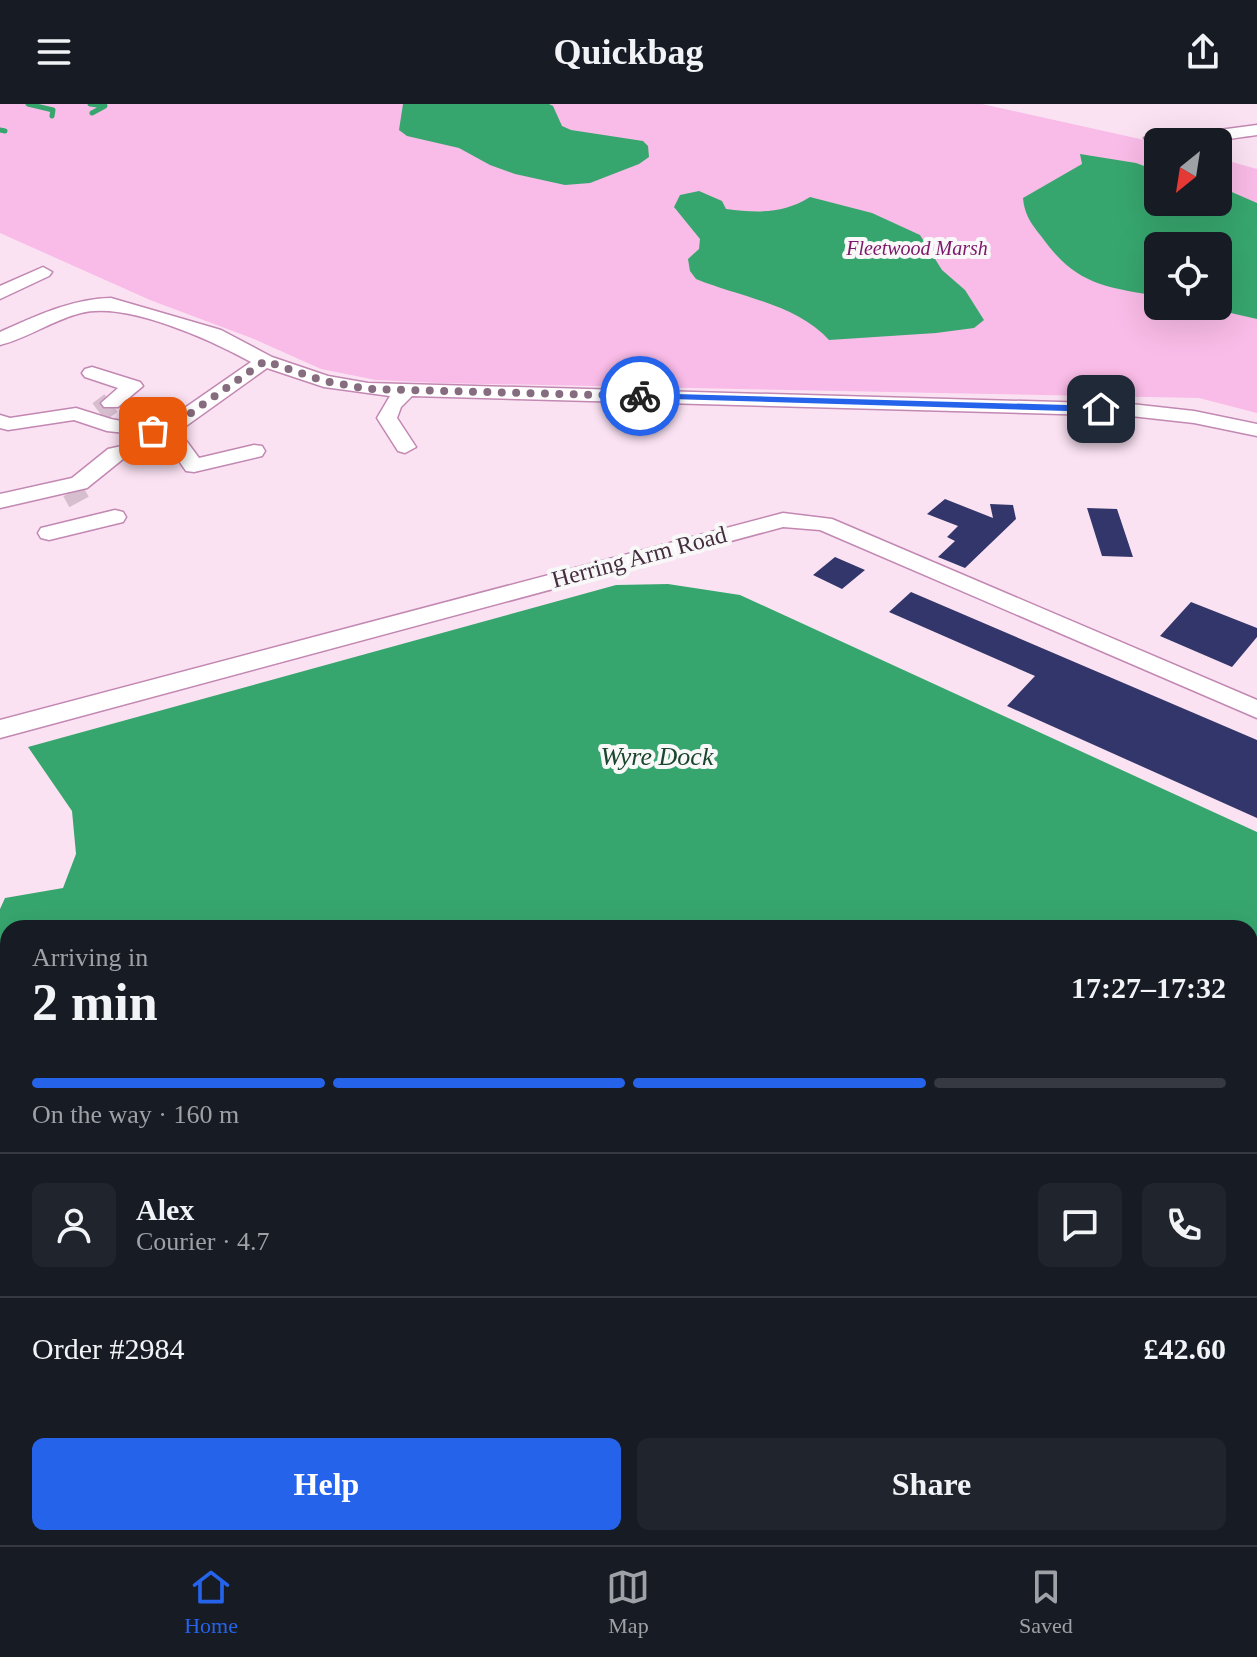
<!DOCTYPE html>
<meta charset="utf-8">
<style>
:root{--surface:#171b24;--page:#20242c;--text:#f1f3f6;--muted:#9ea1a6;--line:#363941;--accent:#2563eb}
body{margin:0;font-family:"Times New Roman",serif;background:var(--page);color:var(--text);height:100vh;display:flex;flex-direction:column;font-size:30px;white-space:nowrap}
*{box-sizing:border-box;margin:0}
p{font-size:26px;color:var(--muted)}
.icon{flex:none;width:44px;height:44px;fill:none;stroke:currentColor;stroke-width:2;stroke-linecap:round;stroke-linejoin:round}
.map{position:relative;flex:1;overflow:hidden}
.side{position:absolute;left:0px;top:816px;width:1258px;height:626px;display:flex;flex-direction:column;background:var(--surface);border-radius:24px 24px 0 0;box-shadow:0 8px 32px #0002}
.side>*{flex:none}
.needle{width:52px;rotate:210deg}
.tools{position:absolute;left:1144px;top:24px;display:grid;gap:16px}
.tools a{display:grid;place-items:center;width:88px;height:88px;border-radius:12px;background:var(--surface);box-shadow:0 8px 32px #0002;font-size:40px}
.pin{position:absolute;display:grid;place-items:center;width:68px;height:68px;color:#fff;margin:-34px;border-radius:16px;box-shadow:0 4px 12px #0006}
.courier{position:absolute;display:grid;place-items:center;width:80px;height:80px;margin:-40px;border:6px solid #2563eb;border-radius:50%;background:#fff;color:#222;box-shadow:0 2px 10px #0007}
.overview em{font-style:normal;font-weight:800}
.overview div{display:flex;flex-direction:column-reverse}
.overview{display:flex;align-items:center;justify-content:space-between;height:136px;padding:0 32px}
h1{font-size:52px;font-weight:800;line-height:60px}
.bar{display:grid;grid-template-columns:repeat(4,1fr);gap:12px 8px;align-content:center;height:96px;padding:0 32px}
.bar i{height:10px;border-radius:6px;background:var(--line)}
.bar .active{background:var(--accent)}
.bar p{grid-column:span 4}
.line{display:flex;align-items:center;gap:20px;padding:0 32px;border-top:2px solid var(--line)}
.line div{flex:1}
.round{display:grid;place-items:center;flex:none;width:84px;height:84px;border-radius:12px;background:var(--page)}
.cta{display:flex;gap:16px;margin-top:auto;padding:16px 32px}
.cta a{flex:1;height:92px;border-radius:12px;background:var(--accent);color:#fff;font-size:32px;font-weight:800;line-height:92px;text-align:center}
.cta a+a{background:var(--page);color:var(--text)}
header{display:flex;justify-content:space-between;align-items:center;height:104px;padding:0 32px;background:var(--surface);font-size:36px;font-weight:800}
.dock{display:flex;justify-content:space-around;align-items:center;height:112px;border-top:2px solid var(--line);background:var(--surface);font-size:22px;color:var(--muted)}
.dock a{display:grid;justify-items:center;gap:4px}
.dock .active{color:var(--accent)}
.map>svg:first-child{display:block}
</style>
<header><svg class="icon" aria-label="menu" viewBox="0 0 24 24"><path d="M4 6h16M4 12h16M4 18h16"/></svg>Quickbag<svg class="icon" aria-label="share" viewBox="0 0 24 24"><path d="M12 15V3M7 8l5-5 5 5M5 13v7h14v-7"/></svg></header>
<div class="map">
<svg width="1257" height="1441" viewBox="0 0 1257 1441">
<rect width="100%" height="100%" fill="#fbe2f3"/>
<!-- green -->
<path fill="#f9bbe7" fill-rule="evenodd" d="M 0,0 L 982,0 L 1158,39 L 1158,98 L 1218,98 L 1218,54 L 1257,65 L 1257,309 L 1199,294 L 439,279 L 376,276 L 321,265 L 254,235 L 150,196 L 0,129 ZM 1158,142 L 1218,142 L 1218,202 L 1158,202 Z"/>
<!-- water -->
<path fill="#37a66e" d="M 403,0 L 549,0 L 553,2 L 562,22 L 571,26 L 643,37 L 648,42 L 649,53 L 639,60 L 590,79 L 565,81 L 515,70 L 490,61 L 459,44 L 407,32 L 399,26 Z
M 1080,50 L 1136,59 L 1158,67 L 1158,98 L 1218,98 L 1218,82 L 1257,99 L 1257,215 L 1200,202 L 1218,202 L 1218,142 L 1158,142 L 1158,192 C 1103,183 1075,180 1041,132 C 1031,120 1024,109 1023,94 L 1082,60 Z
M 699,87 L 722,97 L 726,105 C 757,109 783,110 810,93 L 872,109 L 920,131 L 942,166 L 965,186 L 984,216 L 974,224 L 936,229 L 829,236 C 796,200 740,193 696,175 L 690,167 L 688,155 L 699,145 L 700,135 L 674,103 L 680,91 Z
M 668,480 L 740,491 L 1257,728 L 1257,883 L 1250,886 L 1250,824 L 8,824 L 8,916 L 0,916 L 0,805 L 5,794 L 63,784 L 76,750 L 72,707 L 28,643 L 616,481 Z"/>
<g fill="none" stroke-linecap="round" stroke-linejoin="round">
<!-- stream -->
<path stroke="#37a66e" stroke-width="5" d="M 28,0 L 53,6 L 52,12
M 90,0 L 105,2 L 92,9
M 0,26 L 5,27"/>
</g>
<!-- building -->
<path fill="#32366a" d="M 945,395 L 993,414 L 990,400 L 1013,401 L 1016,415 L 965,464 L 938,453 L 955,437 L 947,433 L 958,422 L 927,410 Z
M 1087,404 L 1117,405 L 1133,453 L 1102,452 Z
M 835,453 L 865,466 L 842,485 L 813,471 Z
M 911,488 L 1257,636 L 1257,714 L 1007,602 L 1035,572 L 889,508 Z
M 1191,498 L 1257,524 L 1257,533 L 1232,563 L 1160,532 Z"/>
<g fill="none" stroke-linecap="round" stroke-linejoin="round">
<!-- minor-tunnel -->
<path stroke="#d7becf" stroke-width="22" stroke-dasharray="22 11" stroke-linecap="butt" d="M 99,308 L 111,299
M 73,387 L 79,398"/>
<!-- minor casing -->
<g stroke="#c288b2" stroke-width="3">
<path id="minor" d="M 1257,21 L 1257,31 C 1233,34 1160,47 1144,34 L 1152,29 L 1189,30 Z
M 43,163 L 52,168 L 49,172 L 0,195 L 0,182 Z
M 111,194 L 221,226 L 272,253 L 328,272 L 368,279 L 1131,300 L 1194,307 L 1257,320 L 1257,332 L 1194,319 L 1131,312 L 412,292 L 401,303 L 397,314 L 416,343 L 405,349 L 398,347 L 377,314 L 390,292 L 324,283 L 267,264 L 179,327 L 199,354 L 254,341 L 262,342 L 265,347 L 262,352 L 194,368 L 186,367 L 170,344 L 123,355 L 87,384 L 0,404 L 0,390 L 72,374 L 108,345 L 162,333 L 107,327 L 74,316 L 8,326 L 0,324 L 0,311 L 10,314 L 76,304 L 111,315 L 137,320 L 163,319 L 251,258 C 211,236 126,197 81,209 C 53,216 28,234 0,241 L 0,228 C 36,212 71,195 111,194 Z
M 92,263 L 140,278 L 143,282 L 118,303 L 104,303 L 101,299 L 118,284 L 85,273 L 82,269 L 85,265 Z
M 115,406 L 123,408 L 126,413 L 123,418 L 49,436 L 41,434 L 38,429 L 41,424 Z
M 783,409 L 832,415 L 1257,596 L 1257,614 L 820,426 L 783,423 L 0,634 L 0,616 Z
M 1257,1119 L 1257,1152 L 1250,1155 L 1250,1122 Z
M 0,1373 L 8,1376 L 8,1434 L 27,1434 L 29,1441 L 0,1441 Z
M 621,1434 L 673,1434 L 671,1441 L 618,1441 Z"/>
</g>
<!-- minor -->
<use href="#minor" fill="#fff" fill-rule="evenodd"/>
</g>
<!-- route -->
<path fill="#2563eb" d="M 640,289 L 1101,302 L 1106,305 L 1101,308 L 636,294 Z"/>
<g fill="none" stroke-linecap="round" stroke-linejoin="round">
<!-- done -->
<path stroke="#856c7e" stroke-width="8" stroke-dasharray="0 14.4" d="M 153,327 L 168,325 L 265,257 L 324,277 L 368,285 L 640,292"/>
</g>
<g text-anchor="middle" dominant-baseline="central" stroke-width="8" stroke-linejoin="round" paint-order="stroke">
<!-- far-park labels -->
<g font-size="20" font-style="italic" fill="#7c1669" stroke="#f8f8f8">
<text x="917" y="144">Fleetwood Marsh</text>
</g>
<!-- street labels -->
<g font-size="24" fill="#452d3f" stroke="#f8f8f8">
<text transform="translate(639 453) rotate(-15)">Herring Arm Road</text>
</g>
<!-- water labels -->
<g font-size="26" font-style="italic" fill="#1a462e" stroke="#f8f8f8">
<text x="657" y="652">Wyre Dock</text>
</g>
</g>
</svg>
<div class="tools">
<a><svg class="needle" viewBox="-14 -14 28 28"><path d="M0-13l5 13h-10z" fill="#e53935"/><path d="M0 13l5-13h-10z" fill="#9ea1a6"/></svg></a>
<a><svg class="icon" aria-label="locate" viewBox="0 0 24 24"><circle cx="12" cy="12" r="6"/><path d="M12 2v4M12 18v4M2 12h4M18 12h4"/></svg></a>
</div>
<div class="pin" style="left:153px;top:327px;background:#ea580c"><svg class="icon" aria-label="bag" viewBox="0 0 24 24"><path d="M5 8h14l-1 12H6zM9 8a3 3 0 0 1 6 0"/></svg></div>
<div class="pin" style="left:1101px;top:305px;background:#1f2937"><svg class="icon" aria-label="home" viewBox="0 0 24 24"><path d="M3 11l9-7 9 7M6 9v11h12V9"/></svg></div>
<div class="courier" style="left:640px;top:292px"><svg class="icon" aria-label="bike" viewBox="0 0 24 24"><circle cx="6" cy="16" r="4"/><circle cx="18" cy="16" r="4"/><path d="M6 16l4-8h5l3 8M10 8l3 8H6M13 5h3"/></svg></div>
<section class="side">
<div class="overview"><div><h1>2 min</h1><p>Arriving in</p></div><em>17:27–17:32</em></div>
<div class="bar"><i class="active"></i><i class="active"></i><i class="active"></i><i></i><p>On the way · 160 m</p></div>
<div class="line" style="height:144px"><a class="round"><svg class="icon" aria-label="person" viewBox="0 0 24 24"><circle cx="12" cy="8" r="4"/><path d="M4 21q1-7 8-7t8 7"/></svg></a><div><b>Alex</b><p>Courier · 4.7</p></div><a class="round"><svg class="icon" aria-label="chat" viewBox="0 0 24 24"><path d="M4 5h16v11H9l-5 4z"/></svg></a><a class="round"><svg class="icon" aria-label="phone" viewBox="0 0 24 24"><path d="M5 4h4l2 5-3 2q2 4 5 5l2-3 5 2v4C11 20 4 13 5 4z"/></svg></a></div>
<div class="line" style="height:104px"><div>Order #2984</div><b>£42.60</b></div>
<div class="cta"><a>Help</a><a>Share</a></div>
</section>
</div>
<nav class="dock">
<a class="active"><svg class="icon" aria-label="home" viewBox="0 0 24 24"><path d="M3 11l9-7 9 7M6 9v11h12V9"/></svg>Home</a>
<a><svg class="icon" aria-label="map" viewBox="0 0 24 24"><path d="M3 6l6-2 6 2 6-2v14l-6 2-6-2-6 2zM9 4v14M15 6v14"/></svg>Map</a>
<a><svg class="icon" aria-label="saved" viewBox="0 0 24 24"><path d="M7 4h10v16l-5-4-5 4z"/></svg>Saved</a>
</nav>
